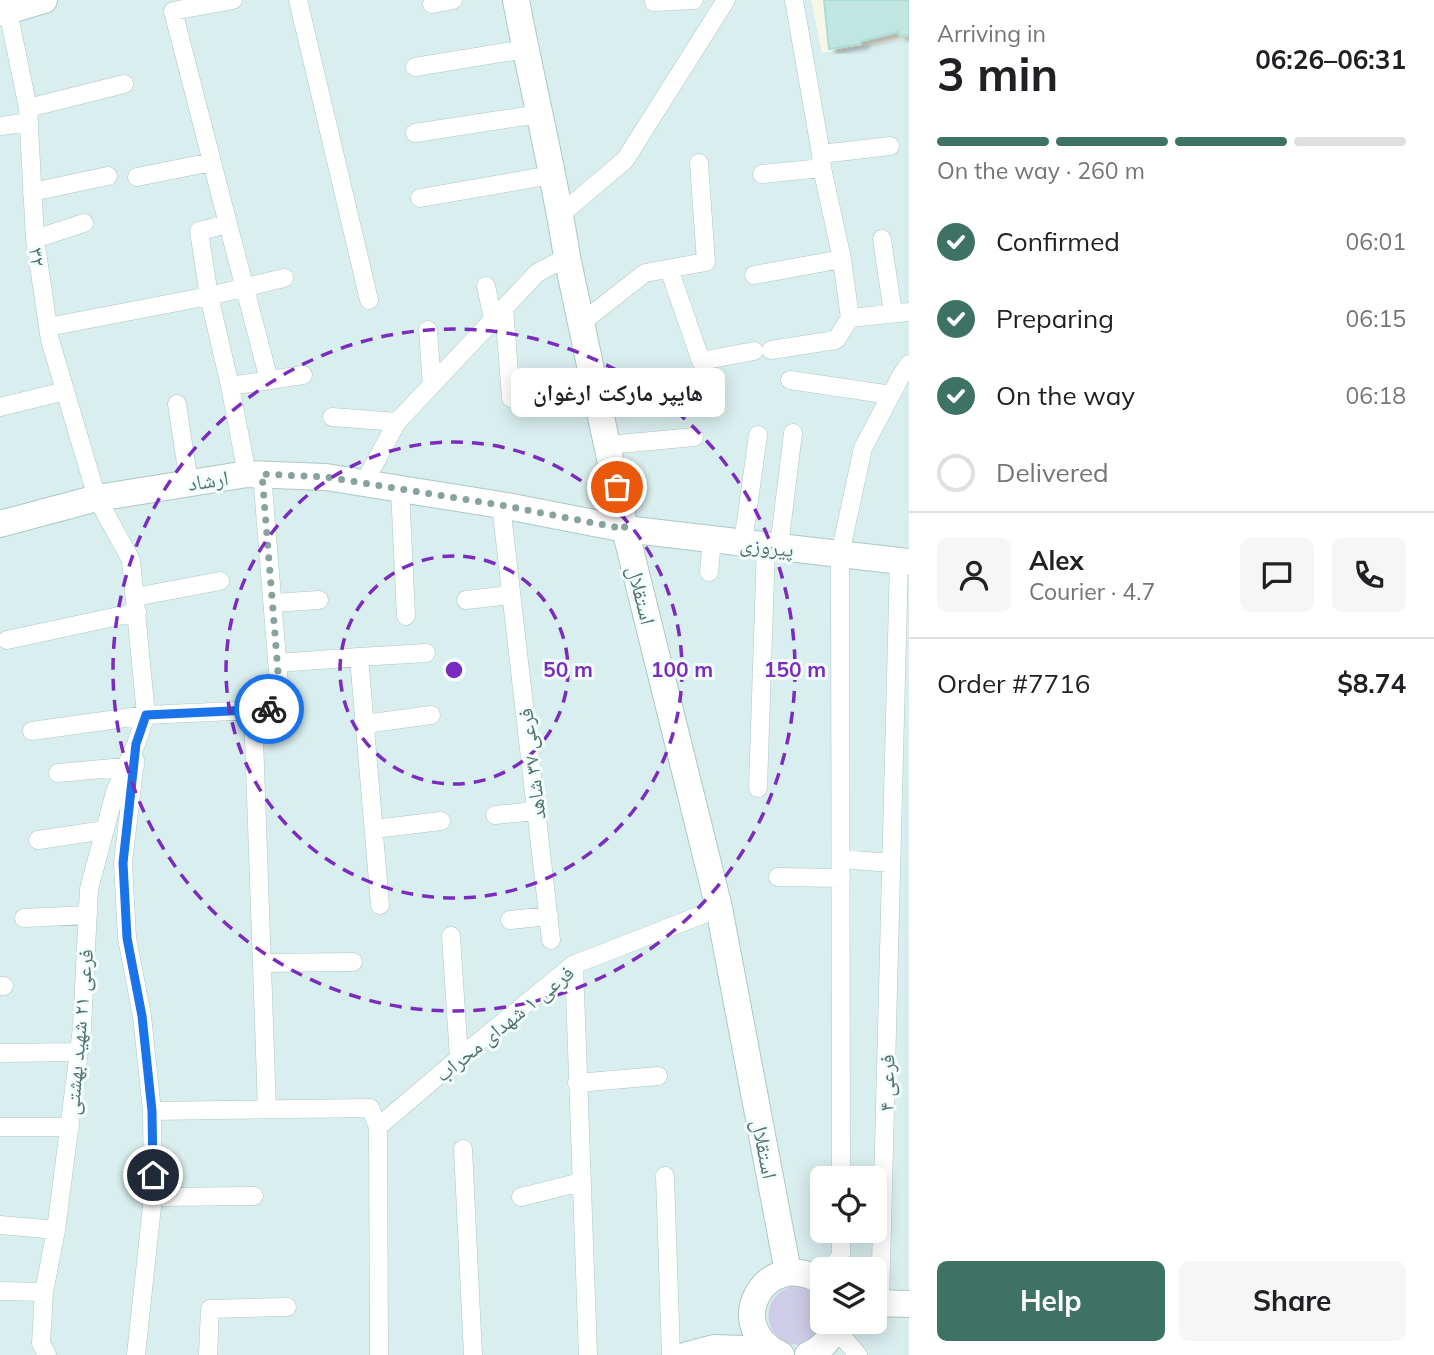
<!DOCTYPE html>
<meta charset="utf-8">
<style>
:root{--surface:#fff;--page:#f6f6f6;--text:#202124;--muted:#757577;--line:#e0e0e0;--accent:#3e7264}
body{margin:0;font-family:Mulish,"Noto Naskh Arabic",sans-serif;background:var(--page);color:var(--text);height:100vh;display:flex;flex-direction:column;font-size:26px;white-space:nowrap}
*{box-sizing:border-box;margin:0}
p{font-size:23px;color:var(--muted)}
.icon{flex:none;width:38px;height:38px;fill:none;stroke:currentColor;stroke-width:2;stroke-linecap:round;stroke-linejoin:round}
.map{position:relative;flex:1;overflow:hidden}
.panel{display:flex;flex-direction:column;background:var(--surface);width:525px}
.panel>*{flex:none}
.controls{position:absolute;left:810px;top:1166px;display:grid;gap:14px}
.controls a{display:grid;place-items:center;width:77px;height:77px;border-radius:10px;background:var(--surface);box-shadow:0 4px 18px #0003;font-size:35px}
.pin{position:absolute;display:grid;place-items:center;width:60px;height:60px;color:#fff;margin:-30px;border:4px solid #fff;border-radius:50%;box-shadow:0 2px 7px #0007}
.courier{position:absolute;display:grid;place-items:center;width:70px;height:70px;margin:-35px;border:5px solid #1a73e8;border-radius:50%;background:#fff;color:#222;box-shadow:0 2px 9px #0007}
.bubble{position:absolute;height:49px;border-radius:10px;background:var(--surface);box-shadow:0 4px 18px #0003;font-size:23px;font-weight:700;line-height:49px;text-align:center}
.summary em{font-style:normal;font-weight:700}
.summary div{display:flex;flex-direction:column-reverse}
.summary{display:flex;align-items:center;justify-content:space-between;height:119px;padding:0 28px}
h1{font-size:46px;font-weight:700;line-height:52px}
.bar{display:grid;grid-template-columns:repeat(4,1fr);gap:10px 7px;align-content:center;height:84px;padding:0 28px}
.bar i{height:9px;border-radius:5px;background:var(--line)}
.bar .on{background:var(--accent)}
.bar p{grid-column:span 4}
.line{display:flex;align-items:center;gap:18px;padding:0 28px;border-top:2px solid var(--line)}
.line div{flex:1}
.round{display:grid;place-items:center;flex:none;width:74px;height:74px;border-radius:10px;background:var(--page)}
ol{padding:0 28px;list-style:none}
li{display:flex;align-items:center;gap:21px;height:77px}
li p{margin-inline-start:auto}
li .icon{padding:7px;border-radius:50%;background:var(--accent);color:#fff;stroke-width:4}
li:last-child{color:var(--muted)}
li i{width:38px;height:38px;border:4px solid var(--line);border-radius:50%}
.cta{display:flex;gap:14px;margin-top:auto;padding:14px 28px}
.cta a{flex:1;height:80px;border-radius:10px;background:var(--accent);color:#fff;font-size:28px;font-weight:700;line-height:80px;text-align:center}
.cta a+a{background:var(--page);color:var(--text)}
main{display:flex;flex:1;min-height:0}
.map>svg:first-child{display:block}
</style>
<main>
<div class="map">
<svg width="909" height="1355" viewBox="0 0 909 1355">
<defs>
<filter id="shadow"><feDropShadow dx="7" dy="4" stdDeviation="2" flood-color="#0004"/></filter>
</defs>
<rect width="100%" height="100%" fill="#edf9fb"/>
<!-- residential -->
<path fill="#d9eeee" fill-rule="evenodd" d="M 0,0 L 909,0 L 909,1355 L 0,1355 ZM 822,1178 L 875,1178 L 875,1230 L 822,1230 ZM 822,1269 L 875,1269 L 875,1321 L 822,1321 Z"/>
<!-- education -->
<path fill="#f6f7e9" d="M 811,0 L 909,0 L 909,38 L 822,53 Z"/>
<!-- green -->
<path fill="#cecce7" d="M 795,1285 C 806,1287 816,1288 822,1299 L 821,1333 C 815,1337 808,1343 802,1344 C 768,1351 751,1297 795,1285 Z"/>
<!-- building -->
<path fill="#c1e6e1" stroke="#aaddd6" stroke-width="2" filter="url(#shadow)" d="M 824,0 L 909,0 L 909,35 L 900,36 L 898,32 L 861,41 L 861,44 L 829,49 Z"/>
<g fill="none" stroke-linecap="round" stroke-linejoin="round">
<!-- street casing -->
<g stroke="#aec7c5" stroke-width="19">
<path id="street" d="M 233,0 L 173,11 L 228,224 L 199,231 L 209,296 L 230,386 L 247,474
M 298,0 L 369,300
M 654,2 L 694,0
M 432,4 L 453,0
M 8,11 L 28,108 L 35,239 L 50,340 L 97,498 L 131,560 L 146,715 L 136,744 L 115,792 L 89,889 L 82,1028 L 56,1230 L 44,1292 L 41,1343 L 47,1355
M 415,67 L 525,49
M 28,108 L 124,84
M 0,126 L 29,122
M 415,133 L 539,114
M 821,154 L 890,146
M 762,174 L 822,168
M 137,177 L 212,162
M 32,192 L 108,176
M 420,198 L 552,175
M 561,214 L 625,160 L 726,0
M 228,224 L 269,380
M 35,239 L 84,223
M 882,239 L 893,313
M 669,269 L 701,361 L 754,351
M 754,275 L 842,259
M 486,286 L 493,319
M 504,308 L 511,398
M 850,318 L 909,312
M 581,323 L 645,273 L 706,262 L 699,163
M 48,327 L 209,296 L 284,278
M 428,330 L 432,385
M 771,350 L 836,340 L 850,318 L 842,259 L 822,168 L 821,154 L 794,0
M 790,380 L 891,395
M 230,386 L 303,375
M 177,404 L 189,483
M 0,407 L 65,391
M 332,417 L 397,422
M 608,445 L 694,437
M 364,483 L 397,422 L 537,273 L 567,257
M 400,489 L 406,616
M 501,505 L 551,940
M 743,543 L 758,435
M 779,547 L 793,433
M 709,572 L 712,539
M 135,597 L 220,581
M 466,600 L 511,595
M 273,603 L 319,600
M 7,640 L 137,612
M 359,657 L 426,653
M 278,663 L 359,657 L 380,905
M 253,710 L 267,1109
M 365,724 L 431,715
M 32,731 L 146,715 L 281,709 L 262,474
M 135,760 L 123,863 L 127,938 L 142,1016 L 152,1111 L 153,1197 L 136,1355
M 58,773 L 135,766
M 758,788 L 766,546
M 495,815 L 536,811
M 374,829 L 441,821
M 38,840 L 105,830
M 841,859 L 891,863
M 778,877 L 841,878
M 24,918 L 88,915
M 510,920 L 549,916
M 451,936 L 459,1058
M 262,963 L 353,962
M 574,964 L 588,1355
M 0,986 L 4,986
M 0,1053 L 79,1052
M 577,1083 L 658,1076
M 152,1111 L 370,1108 L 378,1127 L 379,1355
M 0,1127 L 70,1127
M 378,1127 L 459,1058 L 573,965 L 719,908
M 463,1149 L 473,1355
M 665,1176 L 671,1355
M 841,1178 L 840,554 L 863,448 L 901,376 L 909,364
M 153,1197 L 254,1196
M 521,1197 L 581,1182
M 0,1225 L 56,1230
M 831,1269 L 841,1255 L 841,1230
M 0,1291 L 44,1292
M 880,1303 L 899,561
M 835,1328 L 858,1355
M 208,1355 L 210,1309 L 287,1307"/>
</g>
<!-- secondary casing -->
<g stroke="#aac8c5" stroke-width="28">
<path id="secondary" d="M 516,0 C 532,86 554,171 567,257 L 625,529 L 719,908 L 788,1272
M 0,13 L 44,0
M 0,524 L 97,498 L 247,474 L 326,477 L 501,505 L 625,529 L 909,562
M 875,1303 L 909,1304
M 687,1355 L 714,1348 L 771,1350
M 781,1355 C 720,1327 766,1245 822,1282
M 808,1355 C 823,1348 833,1338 836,1321"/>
</g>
<!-- street -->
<use href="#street" stroke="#fff" stroke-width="18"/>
<!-- secondary -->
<use href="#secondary" stroke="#fff" stroke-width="26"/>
</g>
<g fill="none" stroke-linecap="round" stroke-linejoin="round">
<!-- done -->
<path stroke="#88a39f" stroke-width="7" stroke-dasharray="0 12.6" d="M 269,709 L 281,709 L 262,474 L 326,477 L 501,505 L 625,529 L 617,487"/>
<!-- route -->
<path stroke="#1a73e8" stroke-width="9" d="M 153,1175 L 152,1111 L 142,1016 L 127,938 L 123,863 L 136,744 L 146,715 L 269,709"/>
</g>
<!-- distance rings -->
<g fill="none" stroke="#7b2cbf" stroke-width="3.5" stroke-dasharray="12 9">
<circle cx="454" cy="670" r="114"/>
<circle cx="454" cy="670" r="228"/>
<circle cx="454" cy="670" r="341"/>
</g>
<g text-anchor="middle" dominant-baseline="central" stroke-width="6" stroke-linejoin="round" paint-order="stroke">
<!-- street labels -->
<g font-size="21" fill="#52746e" stroke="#f3fdfd">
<text transform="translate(38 257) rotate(82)">۳۲</text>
<text transform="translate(208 480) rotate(-9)">ارشاد</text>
<text transform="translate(767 546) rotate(7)">پیروزی</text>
<text transform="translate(642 595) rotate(76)">استقلال</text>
<text transform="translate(531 764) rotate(-97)">فرعی ۳۷ شاهد</text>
<text transform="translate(504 1023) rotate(-39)">فرعی ۱ شهدای محراب</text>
<text transform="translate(78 1032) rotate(-85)">فرعی ۲۱ شهید بهشتی</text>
<text transform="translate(886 1083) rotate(-89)">فرعی ۴</text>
<text transform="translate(765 1149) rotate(79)">استقلال</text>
</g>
</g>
<circle cx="454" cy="670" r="10" fill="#7b2cbf" stroke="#f3fdfd" stroke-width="3.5"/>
<g font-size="21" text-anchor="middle" font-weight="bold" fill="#7b2cbf" stroke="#f3fdfd" stroke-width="6" stroke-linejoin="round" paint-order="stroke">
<text x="568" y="677">50 m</text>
<text x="682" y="677">100 m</text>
<text x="795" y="677">150 m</text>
</g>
</svg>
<div class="controls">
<a><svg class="icon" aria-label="locate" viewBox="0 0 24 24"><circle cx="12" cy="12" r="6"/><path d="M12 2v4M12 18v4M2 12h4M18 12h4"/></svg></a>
<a><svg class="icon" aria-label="layers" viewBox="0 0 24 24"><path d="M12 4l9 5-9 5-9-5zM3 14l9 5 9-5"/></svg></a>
</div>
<div class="pin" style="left:617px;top:487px;background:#ea580c"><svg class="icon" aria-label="bag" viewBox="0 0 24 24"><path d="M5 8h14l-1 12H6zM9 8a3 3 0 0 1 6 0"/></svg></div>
<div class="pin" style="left:153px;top:1175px;background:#1f2937"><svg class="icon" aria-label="home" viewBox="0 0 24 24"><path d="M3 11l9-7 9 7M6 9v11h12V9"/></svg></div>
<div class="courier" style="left:269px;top:709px"><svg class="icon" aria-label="bike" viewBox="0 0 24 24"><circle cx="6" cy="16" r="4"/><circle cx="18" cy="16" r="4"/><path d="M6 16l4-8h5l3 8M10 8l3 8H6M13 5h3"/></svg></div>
<div class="bubble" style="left:511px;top:368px;width:214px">هایپر مارکت ارغوان</div>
</div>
<section class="panel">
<div class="summary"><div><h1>3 min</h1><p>Arriving in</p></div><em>06:26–06:31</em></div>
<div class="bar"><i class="on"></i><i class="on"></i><i class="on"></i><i></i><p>On the way · 260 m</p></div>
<ol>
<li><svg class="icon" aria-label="check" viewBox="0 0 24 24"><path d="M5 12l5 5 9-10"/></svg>Confirmed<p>06:01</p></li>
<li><svg class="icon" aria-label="check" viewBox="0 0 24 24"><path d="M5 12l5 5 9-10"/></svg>Preparing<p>06:15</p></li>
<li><svg class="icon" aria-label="check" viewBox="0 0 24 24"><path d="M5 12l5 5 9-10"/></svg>On the way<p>06:18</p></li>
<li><i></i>Delivered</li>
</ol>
<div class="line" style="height:126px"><a class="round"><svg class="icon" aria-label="person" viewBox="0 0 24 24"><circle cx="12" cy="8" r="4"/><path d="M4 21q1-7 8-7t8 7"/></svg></a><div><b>Alex</b><p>Courier · 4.7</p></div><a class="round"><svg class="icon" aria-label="chat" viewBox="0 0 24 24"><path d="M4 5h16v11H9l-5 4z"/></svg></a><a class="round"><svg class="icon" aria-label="phone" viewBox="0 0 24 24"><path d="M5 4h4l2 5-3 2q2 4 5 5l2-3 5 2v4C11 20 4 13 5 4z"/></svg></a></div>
<div class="line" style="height:91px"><div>Order #7716</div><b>$8.74</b></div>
<div class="cta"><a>Help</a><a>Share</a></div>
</section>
</main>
